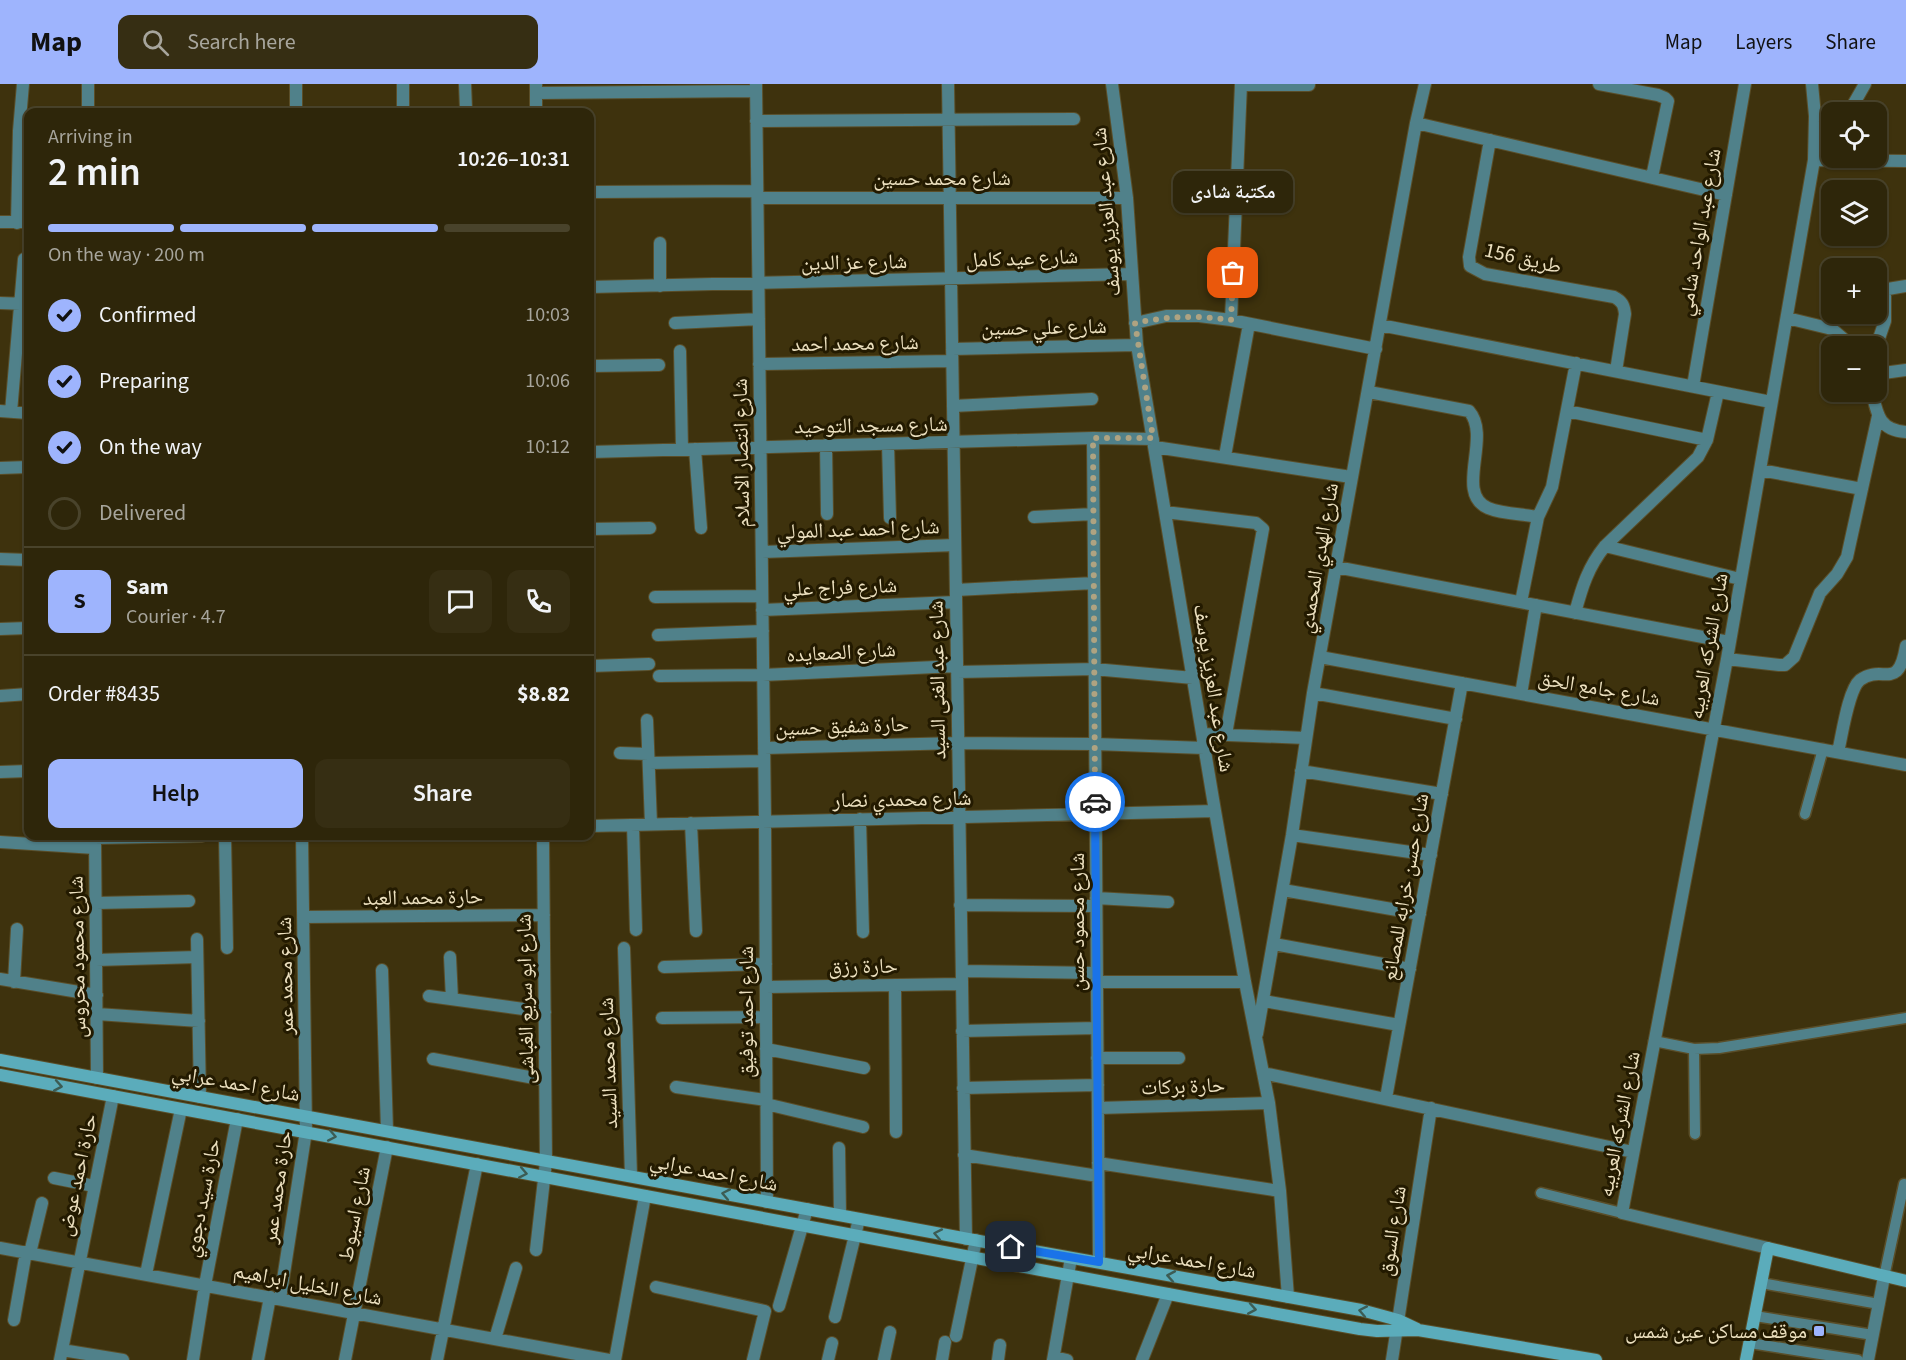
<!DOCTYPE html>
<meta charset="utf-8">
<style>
:root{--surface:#2e260a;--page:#362e13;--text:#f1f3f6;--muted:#a7a59c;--line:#49432b;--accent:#9eb4fd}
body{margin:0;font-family:"Source Sans 3","Noto Naskh Arabic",sans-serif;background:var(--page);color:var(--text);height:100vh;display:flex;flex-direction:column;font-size:22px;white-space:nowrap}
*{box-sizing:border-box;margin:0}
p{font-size:20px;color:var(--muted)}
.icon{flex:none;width:33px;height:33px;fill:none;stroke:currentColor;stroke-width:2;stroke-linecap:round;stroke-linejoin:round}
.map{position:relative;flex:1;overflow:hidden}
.drawer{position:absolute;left:24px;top:24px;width:570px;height:732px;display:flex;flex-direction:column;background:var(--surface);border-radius:12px;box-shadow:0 2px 4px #0004,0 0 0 2px var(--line)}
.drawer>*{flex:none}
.buttons{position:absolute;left:1821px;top:18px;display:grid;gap:12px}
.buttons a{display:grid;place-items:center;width:66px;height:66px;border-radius:12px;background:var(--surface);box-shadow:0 2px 4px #0004,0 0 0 2px var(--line);font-size:30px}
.pin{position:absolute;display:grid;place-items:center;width:51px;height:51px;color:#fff;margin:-26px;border-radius:12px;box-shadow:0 3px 9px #0006}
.courier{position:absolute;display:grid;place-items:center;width:60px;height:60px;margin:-30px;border:4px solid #1a73e8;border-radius:50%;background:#fff;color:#222;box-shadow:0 2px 8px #0007}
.bubble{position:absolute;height:42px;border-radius:12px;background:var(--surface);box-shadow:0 2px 4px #0004,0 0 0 2px var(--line);font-size:20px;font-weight:600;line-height:42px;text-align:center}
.overview em{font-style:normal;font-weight:600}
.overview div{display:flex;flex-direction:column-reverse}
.overview{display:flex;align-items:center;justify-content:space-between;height:102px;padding:0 24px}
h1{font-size:39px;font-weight:600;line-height:45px}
.bar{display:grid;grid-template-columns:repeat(4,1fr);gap:9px 6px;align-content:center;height:72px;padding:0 24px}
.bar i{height:8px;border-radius:4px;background:var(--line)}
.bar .on{background:var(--accent)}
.bar p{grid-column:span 4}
.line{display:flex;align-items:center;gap:15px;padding:0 24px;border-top:2px solid var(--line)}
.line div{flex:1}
.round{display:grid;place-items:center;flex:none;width:63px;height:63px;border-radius:12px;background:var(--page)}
ol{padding:0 24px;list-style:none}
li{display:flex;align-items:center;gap:18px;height:66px}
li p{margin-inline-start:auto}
li .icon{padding:6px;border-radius:50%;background:var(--accent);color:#111;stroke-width:4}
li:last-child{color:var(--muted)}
li i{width:33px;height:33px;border:3px solid var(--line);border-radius:50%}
.primary-button{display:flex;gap:12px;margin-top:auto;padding:12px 24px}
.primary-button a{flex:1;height:69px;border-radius:12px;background:var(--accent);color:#111;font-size:24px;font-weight:600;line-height:69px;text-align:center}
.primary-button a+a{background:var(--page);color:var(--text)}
header{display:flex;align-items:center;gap:36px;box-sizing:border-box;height:84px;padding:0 30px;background:var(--accent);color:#111}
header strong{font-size:28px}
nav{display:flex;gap:33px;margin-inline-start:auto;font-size:21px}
.search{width:420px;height:54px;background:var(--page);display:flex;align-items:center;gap:15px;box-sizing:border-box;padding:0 21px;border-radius:12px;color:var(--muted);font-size:22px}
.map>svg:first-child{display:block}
</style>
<header>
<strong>Map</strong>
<div class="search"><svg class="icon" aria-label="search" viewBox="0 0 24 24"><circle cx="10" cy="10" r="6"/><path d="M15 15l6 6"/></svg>Search here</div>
<nav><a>Map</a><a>Layers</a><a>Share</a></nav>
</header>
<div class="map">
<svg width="1906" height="1276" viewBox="0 0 1906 1276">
<rect width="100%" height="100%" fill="#3e320d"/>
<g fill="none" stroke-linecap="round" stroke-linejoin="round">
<!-- lane casing -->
<g stroke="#5a4e29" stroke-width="13">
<path id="lane" d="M 1805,730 L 1823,665
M 1654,957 L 1694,965 L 1719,964 L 1906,934
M 1694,965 L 1695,1050
M 1541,1109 L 1622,1129
M 1884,1193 L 1904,1100
M 1761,1199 L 1879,1220
M 1755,1232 L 1873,1251
M 1750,1259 L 1858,1276"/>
</g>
<!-- street casing -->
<g stroke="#5a4e29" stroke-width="14">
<path id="street" d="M 88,0 L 88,28
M 296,0 L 296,28
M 403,0 L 403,28
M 465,0 L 466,25
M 536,0 L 536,28
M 756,0 L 765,737 L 767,1118
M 948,0 L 966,1155
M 1112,0 L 1127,114 L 1137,261 L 1215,727 L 1245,898 L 1269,1019 L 1280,1107 L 1288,1213
M 1599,0 L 1658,11 L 1665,14 L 1668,17 L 1652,93
M 1241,1 L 1309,1
M 536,9 L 756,7
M 1843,28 L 1853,21 L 1865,0
M 1815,32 L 1832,30
M 756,37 L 1074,35
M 1416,39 L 1726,111
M 1490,56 L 1469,173 L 1470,182 L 1485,190 L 1614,213 C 1622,217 1624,221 1625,230 L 1616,287
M 1814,76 L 1906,77
M 590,108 L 757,107
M 758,114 L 1127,114
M 0,138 L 28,138
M 17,139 L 19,47 L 23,0
M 660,159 L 660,202
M 590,203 L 1131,190
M 0,219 L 27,220
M 1787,234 L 1832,245 L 1852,262
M 1231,236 L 1241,0
M 675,239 L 759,235
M 1135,239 L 1166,232 L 1199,232 L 1231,236 L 1376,265
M 1380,241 L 1771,318
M 1876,263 L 1885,237 L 1885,210 L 1888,205 L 1906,202
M 952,265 L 1137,261
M 680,267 L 682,365
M 759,280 L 952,277
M 590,282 L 659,281
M 1876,290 L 1906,286
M 1693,302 L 1745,0
M 1369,308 L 1469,327 C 1492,353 1454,409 1488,424 C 1502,430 1523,430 1538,433
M 1872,308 C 1877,330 1879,346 1906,348
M 953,322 L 1092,315
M 0,327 L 28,329
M 1567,327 L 1707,356
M 11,328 L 24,175
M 1093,354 L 1099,1178
M 888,360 L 890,434
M 826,361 L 827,430
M 1155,363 L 1351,393
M 695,365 L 701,444
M 590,368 L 1093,354 L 1153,355
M 1225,372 L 1249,240
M 0,384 L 28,383
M 1760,386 L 1862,405
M 1165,428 L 1256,439 L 1263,445 L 1226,650
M 1034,433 L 1093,430
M 590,445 L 650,444
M 1605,462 L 1740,495
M 762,468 L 955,461
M 0,475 L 28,476
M 1336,483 L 1729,558
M 956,506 L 1094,499
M 655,513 L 762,512
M 1521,518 L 1538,433 L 1552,403 L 1576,279
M 762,526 L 956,518
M 1575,529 C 1582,503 1588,483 1605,462 L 1698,373 L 1707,356 L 1718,308
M 0,545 L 28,544
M 658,551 L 763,547
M 1320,573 L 1906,681
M 1727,575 L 1779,581 L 1785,581 L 1794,573 L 1820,509 L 1837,490 L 1847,473 L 1878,332
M 590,582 L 649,580
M 957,588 L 1094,585 L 1193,594
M 659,592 L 763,591 L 957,582
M 1313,609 L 1456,635
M 1521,610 L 1536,521
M 0,612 L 28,610
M 647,636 L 651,740
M 1202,650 L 1306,654
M 764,664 L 958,659 L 1095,660 L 1204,664
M 1838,668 C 1842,652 1848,606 1860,596 C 1883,579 1898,609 1906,562
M 620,669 L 648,670
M 649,679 L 764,677
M 1301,687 L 1442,710
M 0,688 L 28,687
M 860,735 L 863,848
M 691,739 L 696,847
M 633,741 L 636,846
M 590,742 L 1215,727
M 1292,751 L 1431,771
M 95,752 L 97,994
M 225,752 L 227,864
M 95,754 L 202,752
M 0,758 L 95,764
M 1283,806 L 1420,830
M 1096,814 L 1168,818
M 96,819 L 189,817
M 960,821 L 1096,822
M 303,833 L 544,831
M 197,855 L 200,1013
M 1274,860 L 1410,885
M 624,864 L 631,1092
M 450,873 L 452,915
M 96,876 L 197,873
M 664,883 L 766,880
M 382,886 L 387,1046
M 962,887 L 1097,889
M 0,895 L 97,911
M 14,898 L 17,845
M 1097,898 L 1245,898
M 895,901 L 896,1048
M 766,903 L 961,900
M 429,912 L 545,928
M 1264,917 L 1399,941
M 97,930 L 199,937
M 662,934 L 766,933
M 962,947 L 1097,944
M 1257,950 L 1292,751 L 1313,609 L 1416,39 L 1425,0
M 766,965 L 864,984
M 1097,974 L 1179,974
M 433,975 L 545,996
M 1263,989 L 1633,1068
M 676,1003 L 766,1016
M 963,1004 L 1098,1001
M 1386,1014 L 1462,599
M 766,1020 L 863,1043
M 1098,1024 L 1269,1019
M 839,1064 L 840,1131
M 964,1071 L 1098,1092
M 1098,1079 L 1280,1107
M 54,1094 L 94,1102
M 0,1164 L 609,1276
M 1768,1164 L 1622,1129 L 1727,575 L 1814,76 L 1815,32 L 1812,0
M 536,1166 L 546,1078 L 543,752
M 30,1169 L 42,1119
M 146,1190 L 181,1025
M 656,1203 L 765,1227 L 753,1276
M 280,1215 L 306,1047 L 302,752
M 779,1222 L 807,1125
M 835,1233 L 859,1135
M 14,1236 L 26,1168
M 956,1252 L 976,1156
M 495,1255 L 516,1184
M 62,1266 L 123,1276
M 1054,1273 L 1067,1276
M 60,1276 L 113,1012
M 193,1276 L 205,1201 L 237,1035
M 258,1276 L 270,1213
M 345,1276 L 387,1063
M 437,1276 L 477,1080
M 615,1276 L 645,1112
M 828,1276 L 832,1259
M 884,1276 L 890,1248
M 942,1276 L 945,1258
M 998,1276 L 1000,1261
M 1053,1276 L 1071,1174
M 1142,1276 L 1168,1210
M 1392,1276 L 1431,1024
M 1868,1276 L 1884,1193"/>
</g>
<!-- secondary casing -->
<g stroke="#5a4e29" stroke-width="14">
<path id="secondary" d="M 0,976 C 454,1060 907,1145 1361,1226 L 1398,1236 L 1417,1245
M 0,991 C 453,1075 906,1163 1360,1245 L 1377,1247 L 1418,1246 L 1596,1276
M 1746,1276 L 1768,1164 L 1906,1197"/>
</g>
<!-- lane -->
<use href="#lane" stroke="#50818a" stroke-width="10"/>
<!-- street -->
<use href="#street" stroke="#50818a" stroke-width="12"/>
<!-- secondary -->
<use href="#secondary" stroke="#5bacbb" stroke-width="12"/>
</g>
<!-- one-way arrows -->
<defs><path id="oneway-chevron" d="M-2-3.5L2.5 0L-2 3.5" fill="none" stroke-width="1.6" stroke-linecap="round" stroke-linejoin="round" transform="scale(1.5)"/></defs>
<g stroke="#3c5c54">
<use href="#oneway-chevron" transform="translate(58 1002) rotate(10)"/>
<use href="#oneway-chevron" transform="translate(332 1052) rotate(11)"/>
<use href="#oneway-chevron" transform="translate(523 1089) rotate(11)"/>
<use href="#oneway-chevron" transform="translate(726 1110) rotate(-169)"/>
<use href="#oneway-chevron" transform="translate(938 1150) rotate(-169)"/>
<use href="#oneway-chevron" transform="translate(1171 1192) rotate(-170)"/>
<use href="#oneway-chevron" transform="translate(1252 1225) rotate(10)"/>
<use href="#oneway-chevron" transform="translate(1363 1227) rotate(-169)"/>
</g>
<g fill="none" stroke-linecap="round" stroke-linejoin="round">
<!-- done -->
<path stroke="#afa381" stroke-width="6" stroke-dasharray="0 10.8" d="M 1095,718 L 1093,354 L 1153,354 L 1135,239 C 1171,232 1195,231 1231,236 L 1233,189"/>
<!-- route -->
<path stroke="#1a73e8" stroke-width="8" d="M 1011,1163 L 1099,1178 L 1095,718"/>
</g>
<!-- markers -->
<rect fill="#9eb4fd" stroke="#231a00" stroke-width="2" x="1813" y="1241" width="12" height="12" rx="3"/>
<g text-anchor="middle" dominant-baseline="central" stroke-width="6" stroke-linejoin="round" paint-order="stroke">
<!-- street labels -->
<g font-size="21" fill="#ece0bf" stroke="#231a00">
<text x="942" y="94">شارع محمد حسين</text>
<text transform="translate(1106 128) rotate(-95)">شارع عبد العزيز يوسف</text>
<text transform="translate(1699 148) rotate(-80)">شارع عبد الواحد شامي</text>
<text transform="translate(1022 174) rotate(-2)">شارع عيد كامل</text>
<text transform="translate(1523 174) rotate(13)">طريق 156</text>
<text transform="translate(854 178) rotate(-1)">شارع عز الدين</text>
<text transform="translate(1044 243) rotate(-1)">شارع علي حسين</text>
<text transform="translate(855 259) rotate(-1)">شارع محمد احمد</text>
<text transform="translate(871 341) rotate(-1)">شارع مسجد التوحيد</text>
<text transform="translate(741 369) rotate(-91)">شارع انتصار الاسلام</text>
<text transform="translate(858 445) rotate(-2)">شارع احمد عبد المولي</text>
<text transform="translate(1318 474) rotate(-80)">شارع الهدي المحمدي</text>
<text transform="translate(840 503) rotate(-2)">شارع فراج علي</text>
<text transform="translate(1708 562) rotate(-80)">شارع الشركه العربيه</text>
<text transform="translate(841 568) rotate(-3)">شارع الصعايده</text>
<text transform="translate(937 596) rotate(-91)">شارع عبد الغنى السيد</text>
<text transform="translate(1214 604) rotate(81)">شارع عبد العزيز يوسف</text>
<text transform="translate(1599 604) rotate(10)">شارع جامع الحق</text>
<text transform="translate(842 642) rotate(-2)">حارة شفيق حسين</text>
<text transform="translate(902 715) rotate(-1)">شارع محمدي نصار</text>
<text transform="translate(1405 803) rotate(-80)">شارع حسن خرابه للمصانع</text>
<text transform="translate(423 813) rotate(-1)">حارة محمد العبد</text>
<text transform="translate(1077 838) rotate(-90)">شارع محمود حسن</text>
<text transform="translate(77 873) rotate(-91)">شارع محمود محروس</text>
<text transform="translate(863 882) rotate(-1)">حارة رزق</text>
<text transform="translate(285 892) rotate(-91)">شارع محمد عمر</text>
<text transform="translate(525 915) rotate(-91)">شارع ابو سريع الغباشى</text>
<text transform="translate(746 928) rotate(-90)">شارع احمد توفيق</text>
<text transform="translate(608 979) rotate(-92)">شارع محمد السيد</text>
<text transform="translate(236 999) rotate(10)">شارع احمد عرابي</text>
<text transform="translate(1183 1002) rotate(-2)">حارة بركات</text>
<text transform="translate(1619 1040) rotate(-79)">شارع الشركه العربيه</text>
<text transform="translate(714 1088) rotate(11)">شارع احمد عرابي</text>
<text transform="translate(77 1091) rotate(-78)">حارة احمد عوض</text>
<text transform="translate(277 1103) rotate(-82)">حارة محمد عمر</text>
<text transform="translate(202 1114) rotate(-79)">حارة سيد دجوي</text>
<text transform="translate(354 1130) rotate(-79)">شارع اسيوط</text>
<text transform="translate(1392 1147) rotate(-81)">شارع السوق</text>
<text transform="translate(1192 1176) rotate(10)">شارع احمد عرابي</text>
<text transform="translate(308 1200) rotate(11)">شارع الخليل ابراهيم</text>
</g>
<!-- poi labels -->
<g font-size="21" fill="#ece0bf" stroke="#231a00" text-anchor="end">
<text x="1807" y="1247">موقف مساكن عين شمس</text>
</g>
</g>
</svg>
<div class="buttons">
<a><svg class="icon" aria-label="locate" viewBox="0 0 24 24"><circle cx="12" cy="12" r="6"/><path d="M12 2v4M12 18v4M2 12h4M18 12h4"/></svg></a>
<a><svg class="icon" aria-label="layers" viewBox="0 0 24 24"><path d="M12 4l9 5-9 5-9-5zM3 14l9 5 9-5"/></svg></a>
<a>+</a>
<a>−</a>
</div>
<div class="pin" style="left:1233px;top:189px;background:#ea580c"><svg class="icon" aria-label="bag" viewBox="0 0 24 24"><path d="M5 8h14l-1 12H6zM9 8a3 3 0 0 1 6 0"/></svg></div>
<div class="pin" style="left:1011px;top:1163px;background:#1f2937"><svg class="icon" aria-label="home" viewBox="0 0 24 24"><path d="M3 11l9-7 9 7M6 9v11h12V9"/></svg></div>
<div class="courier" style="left:1095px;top:718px"><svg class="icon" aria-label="car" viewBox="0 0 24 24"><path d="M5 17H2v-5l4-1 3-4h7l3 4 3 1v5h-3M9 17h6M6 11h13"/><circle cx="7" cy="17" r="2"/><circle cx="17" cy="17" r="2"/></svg></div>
<div class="bubble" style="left:1173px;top:87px;width:120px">مكتبة شادى</div>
<section class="drawer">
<div class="overview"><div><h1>2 min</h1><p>Arriving in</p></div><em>10:26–10:31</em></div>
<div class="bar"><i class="on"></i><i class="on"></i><i class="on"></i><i></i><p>On the way · 200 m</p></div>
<ol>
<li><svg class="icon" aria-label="check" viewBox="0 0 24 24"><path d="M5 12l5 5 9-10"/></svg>Confirmed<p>10:03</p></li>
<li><svg class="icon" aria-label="check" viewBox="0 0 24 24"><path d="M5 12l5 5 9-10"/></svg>Preparing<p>10:06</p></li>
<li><svg class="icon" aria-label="check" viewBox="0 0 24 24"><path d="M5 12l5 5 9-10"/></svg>On the way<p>10:12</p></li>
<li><i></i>Delivered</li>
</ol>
<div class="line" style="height:108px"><b class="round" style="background:var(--accent);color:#111">S</b><div><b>Sam</b><p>Courier · 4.7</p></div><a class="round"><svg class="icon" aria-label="chat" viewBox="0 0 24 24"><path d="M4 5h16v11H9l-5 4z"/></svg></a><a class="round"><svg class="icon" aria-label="phone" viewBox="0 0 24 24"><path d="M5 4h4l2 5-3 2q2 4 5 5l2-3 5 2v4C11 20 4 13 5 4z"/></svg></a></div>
<div class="line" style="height:78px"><div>Order #8435</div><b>$8.82</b></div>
<div class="primary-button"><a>Help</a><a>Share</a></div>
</section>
</div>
